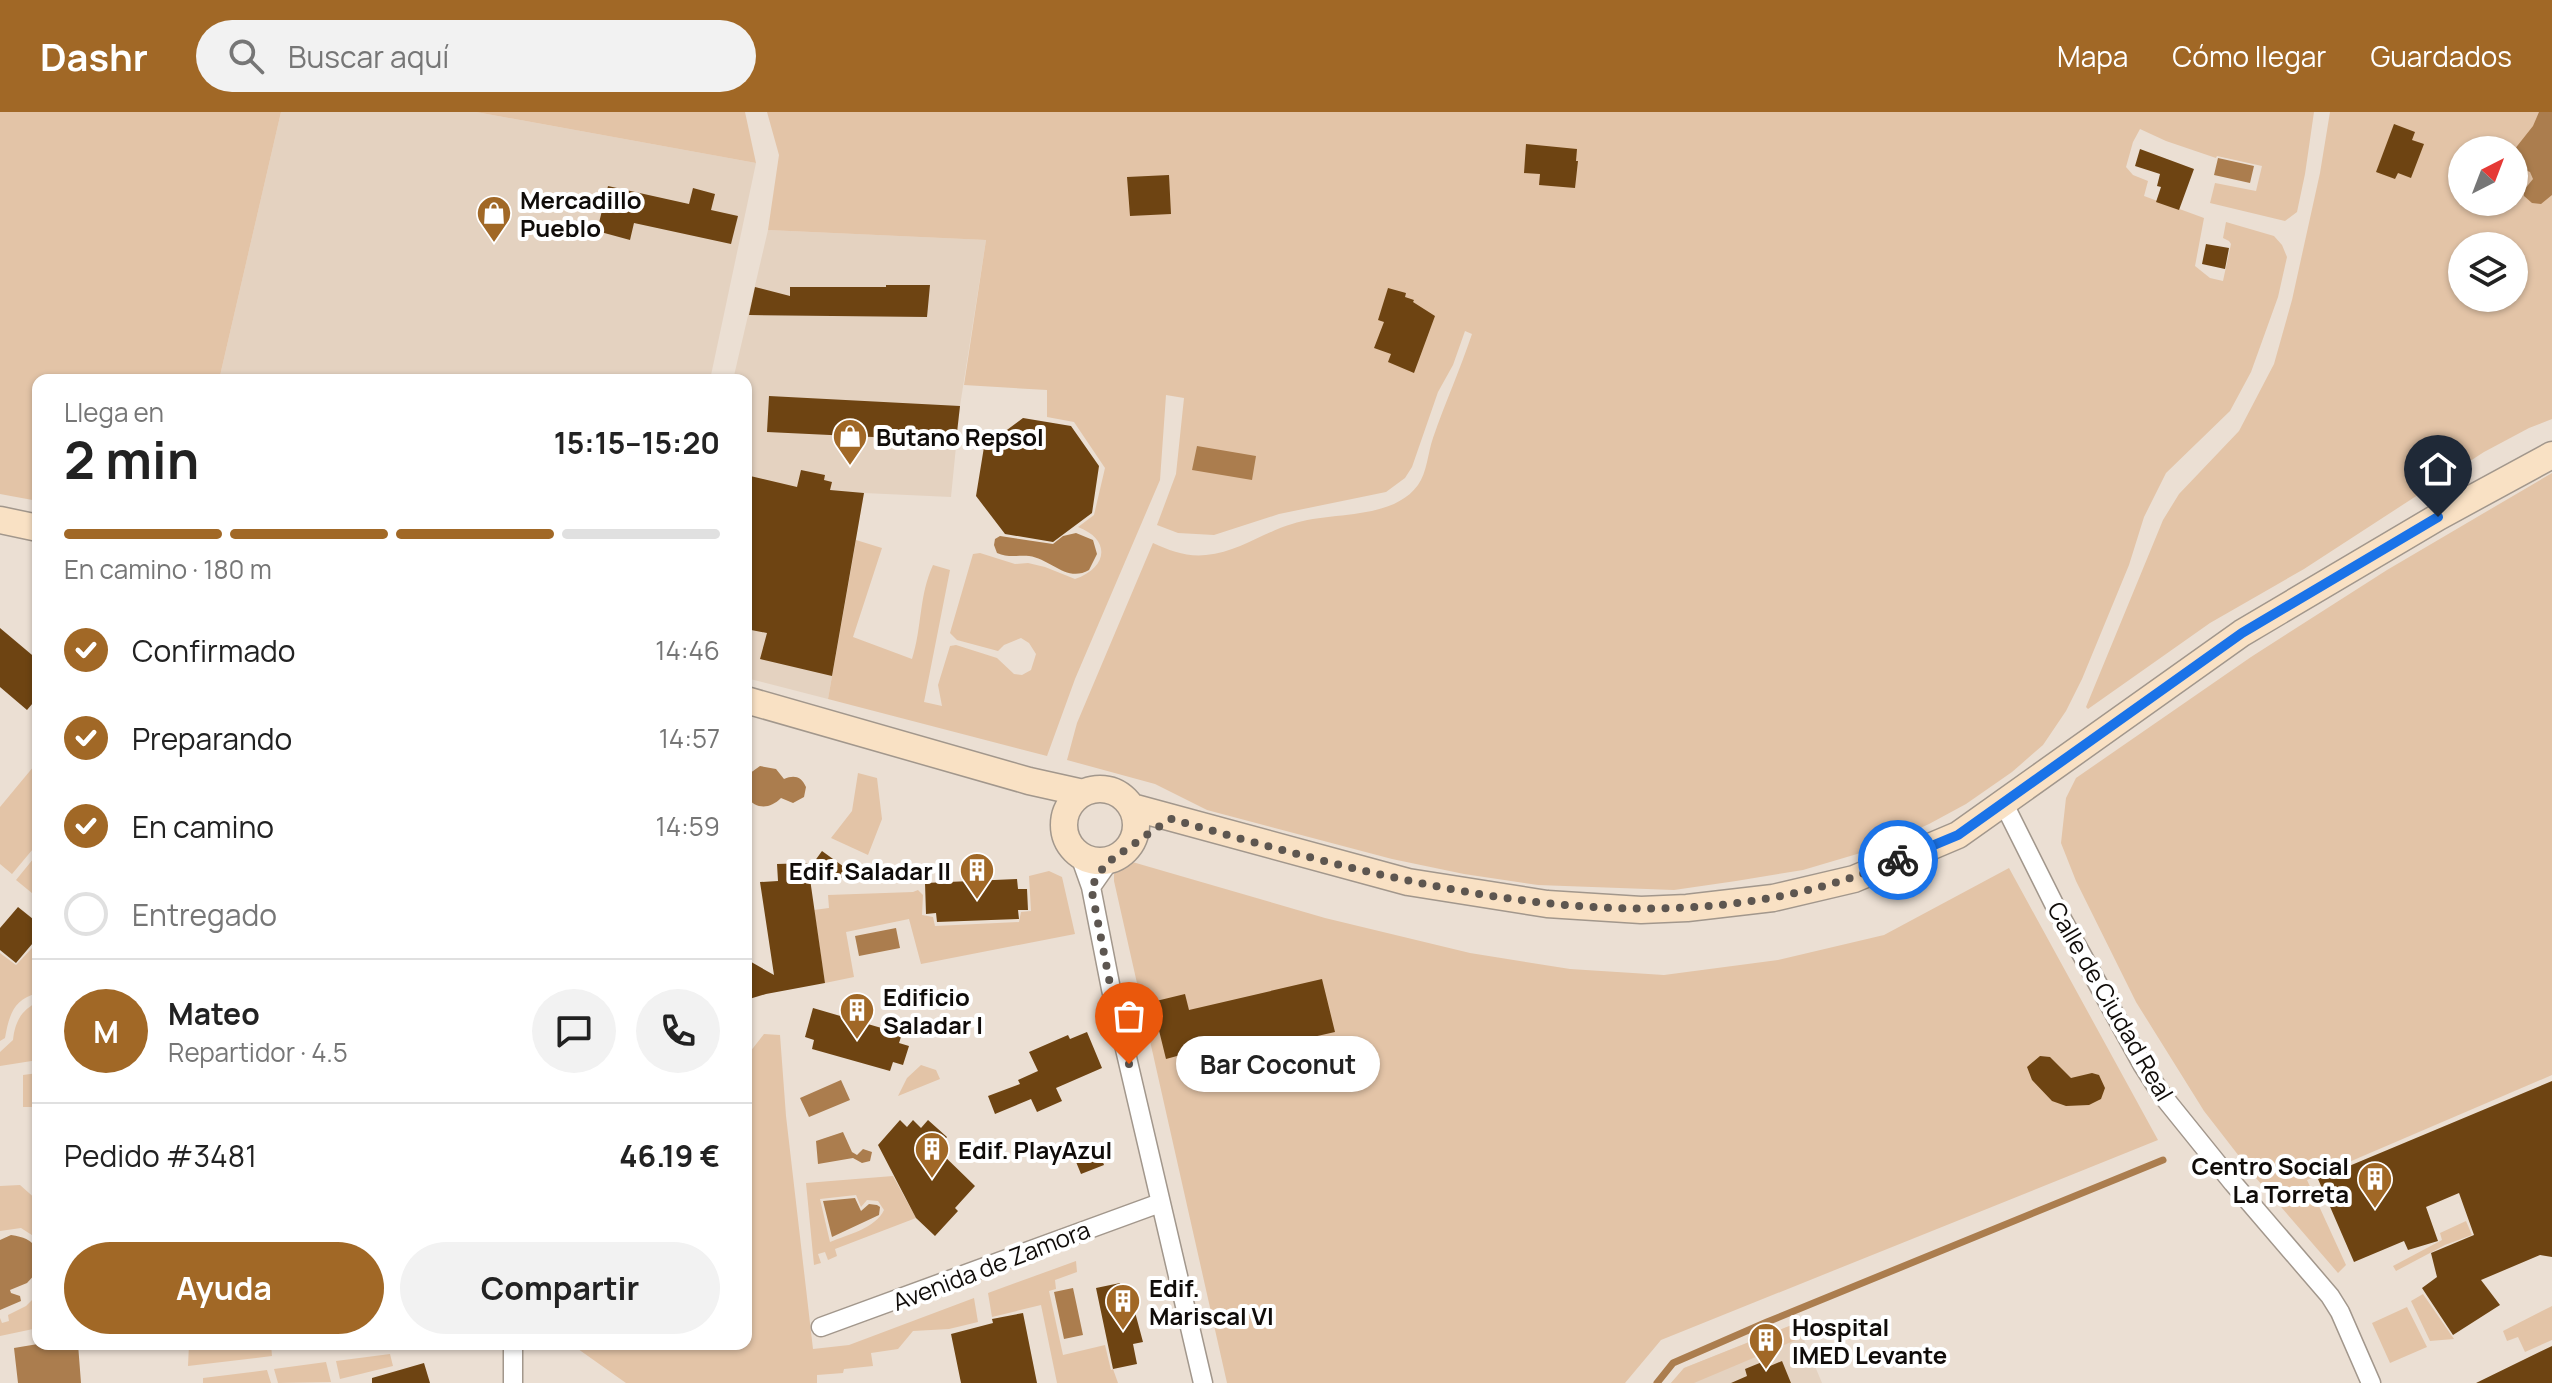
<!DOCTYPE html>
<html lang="es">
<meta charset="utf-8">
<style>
:root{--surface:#fff;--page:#f2f2f2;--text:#222;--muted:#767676;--line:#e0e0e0;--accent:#a16826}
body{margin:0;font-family:Manrope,sans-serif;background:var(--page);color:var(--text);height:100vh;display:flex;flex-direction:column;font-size:30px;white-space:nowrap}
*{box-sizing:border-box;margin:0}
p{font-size:26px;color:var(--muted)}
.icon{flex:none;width:44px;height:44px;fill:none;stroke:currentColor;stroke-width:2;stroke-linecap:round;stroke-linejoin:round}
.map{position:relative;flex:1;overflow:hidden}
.side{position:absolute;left:32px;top:262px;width:720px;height:976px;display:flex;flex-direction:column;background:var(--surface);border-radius:16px;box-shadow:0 2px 6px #0004}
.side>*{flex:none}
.needle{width:52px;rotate:42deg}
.buttons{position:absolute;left:2448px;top:24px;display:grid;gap:16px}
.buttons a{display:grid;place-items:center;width:80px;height:80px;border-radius:50%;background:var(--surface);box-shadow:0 2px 6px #0004;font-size:40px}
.pin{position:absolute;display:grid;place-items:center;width:68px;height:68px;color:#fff;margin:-82px -34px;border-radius:50% 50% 50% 0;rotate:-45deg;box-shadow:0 0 8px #0007}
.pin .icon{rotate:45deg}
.courier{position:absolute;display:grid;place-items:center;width:80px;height:80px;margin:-40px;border:6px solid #1a73e8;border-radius:50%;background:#fff;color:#222;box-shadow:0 2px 10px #0007}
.bubble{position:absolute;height:56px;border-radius:28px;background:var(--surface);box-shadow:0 2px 6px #0004;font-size:26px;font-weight:700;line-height:56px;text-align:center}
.headline em{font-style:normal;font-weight:700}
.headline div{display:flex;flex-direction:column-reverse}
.headline{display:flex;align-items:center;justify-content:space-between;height:136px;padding:0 32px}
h1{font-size:52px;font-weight:700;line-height:60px}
.bar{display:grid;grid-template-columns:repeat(4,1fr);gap:12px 8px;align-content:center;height:96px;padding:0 32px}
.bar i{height:10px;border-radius:6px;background:var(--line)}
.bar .selected{background:var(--accent)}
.bar p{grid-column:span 4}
.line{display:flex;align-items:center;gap:20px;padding:0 32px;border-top:2px solid var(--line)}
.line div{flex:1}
.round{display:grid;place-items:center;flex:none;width:84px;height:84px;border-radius:42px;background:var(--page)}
ol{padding:0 32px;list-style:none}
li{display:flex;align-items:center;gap:24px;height:88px}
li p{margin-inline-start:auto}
li .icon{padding:8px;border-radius:50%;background:var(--accent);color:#fff;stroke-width:4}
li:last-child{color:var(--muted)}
li i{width:44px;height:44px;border:4px solid var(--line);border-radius:50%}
.primary-button{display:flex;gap:16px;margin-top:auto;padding:16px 32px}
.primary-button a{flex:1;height:92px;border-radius:48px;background:var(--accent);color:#fff;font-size:32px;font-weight:700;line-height:92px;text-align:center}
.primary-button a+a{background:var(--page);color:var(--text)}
header{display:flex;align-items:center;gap:48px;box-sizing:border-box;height:112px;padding:0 40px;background:var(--accent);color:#fff}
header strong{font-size:38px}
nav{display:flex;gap:44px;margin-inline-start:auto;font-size:28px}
.search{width:560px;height:72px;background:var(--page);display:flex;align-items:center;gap:20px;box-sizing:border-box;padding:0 28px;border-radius:44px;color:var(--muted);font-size:30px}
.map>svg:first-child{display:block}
</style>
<header>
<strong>Dashr</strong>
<div class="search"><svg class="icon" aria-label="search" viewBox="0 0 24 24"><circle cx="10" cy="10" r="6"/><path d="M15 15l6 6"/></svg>Buscar aquí</div>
<nav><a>Mapa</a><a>Cómo llegar</a><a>Guardados</a></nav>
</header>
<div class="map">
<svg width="2552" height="1271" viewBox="0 0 2552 1271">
<rect width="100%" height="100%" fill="#ebdfd3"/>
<!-- built -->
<path fill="#e4d2c0" d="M 281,0 L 476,0 L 756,51 L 710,268 L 219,268 Z
M 768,118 L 986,128 L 960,294 L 951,385 L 864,381 L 828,587 L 746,566 L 746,268 L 733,268 Z
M 1797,1211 L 1822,1271 L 1671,1271 L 1684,1256 Z"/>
<!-- green -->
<path fill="#e3c4a7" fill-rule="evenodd" d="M 0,0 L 281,0 L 219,268 L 38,268 L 38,389 L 0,382 Z
M 476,0 L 745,0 L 756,51 Z
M 767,0 L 2314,0 L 2305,62 L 2297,100 L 2285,109 L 2210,91 L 2215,71 L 2256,79 L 2262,54 L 2217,44 L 2216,46 L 2166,29 L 2140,17 L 2133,30 L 2126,55 L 2133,63 L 2148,69 L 2144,84 L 2204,106 L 2195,154 L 2210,166 L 2223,169 L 2231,132 L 2229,129 L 2223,126 L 2226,110 L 2274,124 L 2282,133 L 2287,145 L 2278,185 L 2251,260 L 2230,299 L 2166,361 L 2144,405 L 2129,453 L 2082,567 L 2066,599 L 2043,633 L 2012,660 L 1966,692 L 1929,712 L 1874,737 L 1803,758 L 1736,769 L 1674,778 L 1538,773 L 1464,762 L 1392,747 L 1207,698 L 1155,672 L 1067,648 L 1077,611 L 1153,431 C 1170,439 1187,445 1206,443 C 1238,440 1262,421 1292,412 C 1330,399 1392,409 1418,373 C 1427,361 1428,340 1433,326 C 1445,291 1460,258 1472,222 L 1465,219 L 1453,253 L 1438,280 L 1412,355 L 1405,366 L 1386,380 L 1279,402 L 1214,423 L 1178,421 L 1157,413 L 1176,362 L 1184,286 L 1166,283 L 1160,368 L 1075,567 L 1047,644 L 828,587 L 856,428 L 882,436 L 853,525 L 912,547 C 922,516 919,483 933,453 L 950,458 L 924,590 L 942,594 L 938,573 L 950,534 L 956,533 L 997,546 L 1014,562 L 1022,563 L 1031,558 L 1036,542 L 1029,531 L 1021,526 L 1004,533 L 998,539 L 957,528 L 950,521 L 973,442 L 980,441 L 1015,452 L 1028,451 L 1045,455 L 1075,467 C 1107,456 1112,428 1078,415 L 1094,403 L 1105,356 L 1074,310 L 1047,305 L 1047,278 L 964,273 L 986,128 L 768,118 L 779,43 Z
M 2330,0 L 2552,0 L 2552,307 L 2529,316 L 2484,340 L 2304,457 L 2210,511 L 2088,597 L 2086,595 L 2163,408 L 2179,382 L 2239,319 L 2274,252 L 2292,188 L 2320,61 ZM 2462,38 L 2514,38 L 2514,90 L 2462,90 ZM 2462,134 L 2514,134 L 2514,186 L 2462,186 Z
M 2552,361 L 2552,963 L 2307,1068 L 2346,1153 L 2338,1161 L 2256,1066 L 2204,999 L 2136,890 L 2076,769 L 2061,731 L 2066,686 L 2076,666 L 2251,545 L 2387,458 Z
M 34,654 L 38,658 L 38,731 L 12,762 L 0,752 L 0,695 Z
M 858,661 L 877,666 L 882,707 L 868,743 L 831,726 L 852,699 Z
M 38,741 L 38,786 L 16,768 Z
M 1129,749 L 1325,806 L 1470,841 L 1570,857 L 1664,863 L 1778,848 L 1884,823 L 2009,756 L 2158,1028 L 1661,1228 L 1625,1271 L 1227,1271 L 1114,769 L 1114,762 Z
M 1049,759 L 1062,765 L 1075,822 L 921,852 L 909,807 L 846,820 L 854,865 L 825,871 L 814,798 L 829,796 L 828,783 L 913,780 L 918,778 L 923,783 L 922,803 L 933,805 L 935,814 L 1019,810 L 1021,800 L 1031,799 L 1029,764 Z
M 32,836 L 38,842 L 38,881 C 13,887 9,904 5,926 L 0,929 L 0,841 L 16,853 Z
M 38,890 L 38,948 L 0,954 L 0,940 L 13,928 C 15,910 21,898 38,890 Z
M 764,922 L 780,923 L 786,1004 L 813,1237 L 849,1233 L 974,1186 L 978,1210 L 949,1217 L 913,1219 L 898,1237 L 871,1241 L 873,1254 L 844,1257 L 843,1261 L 817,1263 L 817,1271 L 626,1271 L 571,1232 L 746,1232 L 746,945 Z
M 921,953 L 936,958 L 940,967 L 898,984 L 907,966 Z
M 38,961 L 38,995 L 23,995 L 23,963 Z
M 893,1064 L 916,1106 L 835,1137 L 837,1144 L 828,1148 L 825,1140 L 818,1142 L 821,1151 L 814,1153 L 806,1071 ZM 856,1083 L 861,1095 L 867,1088 L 878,1089 L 884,1098 C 876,1116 847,1123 830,1130 L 820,1087 Z
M 20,1073 L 38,1089 L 38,1127 L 21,1116 L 0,1119 L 0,1074 Z
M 2466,1109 L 2472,1123 L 2445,1133 L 2396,1159 L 2393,1154 L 2442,1128 L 2440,1121 Z
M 1076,1149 L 1077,1160 L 1055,1168 L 1056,1177 L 1049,1179 L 1063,1243 L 1105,1233 L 1111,1258 L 1113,1257 L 1118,1271 L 1057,1271 L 1041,1193 L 992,1205 L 988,1181 Z
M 38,1182 L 38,1216 L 0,1224 L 0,1206 L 2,1211 L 9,1209 L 8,1203 L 26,1194 Z
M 2423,1182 L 2454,1227 L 2430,1229 L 2411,1189 Z
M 2552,1194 L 2552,1228 L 2525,1240 L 2518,1225 L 2507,1229 L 2503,1219 Z
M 2407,1195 L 2427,1235 L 2390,1251 L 2372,1211 Z
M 1797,1211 L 1803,1225 L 1694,1271 L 1671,1271 L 1684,1256 Z
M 189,1232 L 271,1232 L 272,1244 L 188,1254 Z
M 390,1242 L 393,1254 L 340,1267 L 336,1249 Z
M 326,1250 L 331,1270 L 278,1271 L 274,1257 Z
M 267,1258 L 271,1271 L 203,1271 L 203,1266 Z"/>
<!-- water -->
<path fill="#ab7d4e" d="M 2539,0 L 2552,0 L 2552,83 L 2541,92 L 2532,91 L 2524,84 L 2524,78 L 2533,67 L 2530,60 L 2525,58 L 2518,62 L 2514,76 L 2514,38 L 2533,14 Z
M 2218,46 L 2254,54 L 2250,71 L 2214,63 Z
M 1197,334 L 1256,344 L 1252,368 L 1192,358 Z
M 1076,421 L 1093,428 L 1097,442 L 1089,458 C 1067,471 1051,447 1029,444 C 1018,443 1008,446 997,441 L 994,433 L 995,427 L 1000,424 L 1053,432 L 1063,424 Z
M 760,654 L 776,657 L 784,667 C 794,663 801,664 806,675 L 804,685 L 793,691 L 781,686 C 770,697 757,698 746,685 L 746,664 Z
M 896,816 L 900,836 L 859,844 L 855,824 Z
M 841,968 L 850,988 L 809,1005 L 800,986 Z
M 843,1020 L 852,1040 L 857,1043 L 863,1037 L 872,1040 L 870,1049 L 862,1051 L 853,1046 L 818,1052 L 816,1029 Z
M 855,1086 L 861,1099 L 869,1092 L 877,1093 L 880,1095 L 879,1103 L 832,1125 L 823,1089 Z
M 11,1123 C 37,1127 38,1136 38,1159 L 27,1171 L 10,1178 L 11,1181 L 20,1184 L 21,1189 L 0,1198 L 0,1128 Z
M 1073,1176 L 1083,1223 L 1064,1227 L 1054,1180 Z
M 38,1232 L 78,1232 L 81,1271 L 18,1271 L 14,1236 Z"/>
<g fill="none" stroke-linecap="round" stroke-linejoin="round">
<!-- stream -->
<path stroke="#ab7d4e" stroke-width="7" d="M 1657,1271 L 1673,1251 L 1767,1210 L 2163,1048"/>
</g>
<!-- building -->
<path fill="#6e4412" d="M 2394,12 L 2415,20 L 2412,28 L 2424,32 L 2411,66 L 2398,61 L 2395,67 L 2376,60 Z
M 1526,32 L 1577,37 L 1576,49 L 1578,49 L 1575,76 L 1539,73 L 1540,62 L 1524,61 Z
M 2140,37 L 2194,57 L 2179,98 L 2156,90 L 2161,75 L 2157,74 L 2160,62 L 2135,54 Z
M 1169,63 L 1171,102 L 1130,104 L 1127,65 Z
M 608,74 L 689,92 L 693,76 L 715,82 L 711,98 L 738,104 L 731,132 L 634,111 L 630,128 L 597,119 Z
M 2206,132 L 2229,136 L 2225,157 L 2202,152 Z
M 886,173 L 930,173 L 927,205 L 749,203 L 755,175 L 790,184 L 790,175 L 886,175 Z
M 1388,176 L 1406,181 L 1405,185 L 1414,188 L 1413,190 L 1435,204 L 1414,261 L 1388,250 L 1391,242 L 1374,236 L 1384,210 L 1378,208 Z
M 769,284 L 960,294 L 956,329 L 767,320 Z
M 1023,306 L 1071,314 L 1099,354 L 1092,401 L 1053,430 L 1005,422 L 976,384 L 984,335 Z
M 801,358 L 825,363 L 824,368 L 832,370 L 830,378 L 864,381 L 832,564 L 760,547 L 767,521 L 746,517 L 746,363 L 797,375 Z
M 0,516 L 38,548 L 38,585 L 27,598 L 0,575 Z
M 822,739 L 858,765 L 810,767 L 825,871 L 766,882 L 746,888 L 746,847 L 774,863 L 760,770 L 778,769 L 777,752 L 808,751 L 809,757 Z
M 1017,767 L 1018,777 L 1027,777 L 1028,798 L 1018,798 L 1019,807 L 937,810 L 936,801 L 926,802 L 925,771 Z
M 18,795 L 38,811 L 38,825 L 16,851 L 0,838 L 0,816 Z
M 1322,867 L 1335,920 L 1202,950 L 1199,938 L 1166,947 L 1152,890 L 1185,882 L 1189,898 Z
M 813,896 L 902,922 L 899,931 L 909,934 L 903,953 L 893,950 L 890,959 L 812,937 L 814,928 L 805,925 Z
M 1087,920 L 1102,956 L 1056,976 L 1062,989 L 1037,1000 L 1031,987 L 995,1002 L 988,984 L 1020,972 L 1018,968 L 1038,959 L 1029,940 L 1068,923 L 1070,927 Z
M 2040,944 L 2050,945 L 2071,966 L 2092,961 L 2099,963 L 2105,976 L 2101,987 L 2089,993 L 2066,994 L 2052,989 L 2032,968 L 2027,955 Z
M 2552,969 L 2552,1145 L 2540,1143 L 2481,1168 L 2500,1193 L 2453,1223 L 2422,1176 L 2437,1165 L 2431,1141 L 2474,1123 L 2459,1081 L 2426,1095 L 2438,1129 L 2408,1138 L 2404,1129 L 2354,1150 L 2318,1067 Z
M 900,1008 L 907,1015 L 913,1008 L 921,1016 L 928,1008 L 947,1025 L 937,1037 L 975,1074 L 955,1096 L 958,1099 L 935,1124 L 916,1106 L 878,1033 Z
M 1097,1035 L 1104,1053 L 1081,1062 L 1074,1045 Z
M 1120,1171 L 1124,1190 L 1132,1189 L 1143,1230 L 1133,1232 L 1137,1252 L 1113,1257 L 1096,1176 Z
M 1023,1201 L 1037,1271 L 961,1271 L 951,1222 L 993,1211 L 992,1207 Z
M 2552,1234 L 2552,1271 L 2476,1271 Z
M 1767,1248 L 1770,1254 L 1782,1249 L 1791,1271 L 1731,1271 L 1747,1264 L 1745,1257 Z
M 424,1251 L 430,1271 L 372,1271 L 372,1266 Z"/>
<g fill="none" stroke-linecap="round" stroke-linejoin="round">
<!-- street casing -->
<g stroke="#a2978c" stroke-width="21">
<path id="street" d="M 2004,692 L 2055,794 L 2142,952 L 2162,983 L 2233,1071 L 2330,1184 L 2340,1200 L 2371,1271
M 1080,744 L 1091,775 L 1111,877 L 1203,1271
M 1091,775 L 1110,748
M 821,1215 L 1160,1091
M 513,1271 L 513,1232"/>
</g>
<!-- secondary casing -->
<g stroke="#a2978c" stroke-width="29">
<path id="secondary" d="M 0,408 L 38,416
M 746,588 L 1029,669 L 1083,681
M1064 713a36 36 0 1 1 72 0a36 36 0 1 1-72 0Z
M 1132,695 L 1408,770 L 1547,792 L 1641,798 L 1687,796 L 1773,786 L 1854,767 L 1958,723 L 2242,521 L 2438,405 L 2552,343"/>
</g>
<!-- street -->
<use href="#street" stroke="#fff" stroke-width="18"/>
<!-- secondary -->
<use href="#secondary" stroke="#f9e1c4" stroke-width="26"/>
</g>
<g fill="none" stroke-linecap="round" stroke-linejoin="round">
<!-- done -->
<path stroke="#5d5650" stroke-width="8" stroke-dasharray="0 14.4" d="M 1129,952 L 1111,877 L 1091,775 C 1097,767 1103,753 1111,748 C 1130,735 1150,720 1171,707 C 1403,773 1666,848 1898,748"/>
<!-- route -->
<path stroke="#1a73e8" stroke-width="10" d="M 1898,748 L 1958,723 L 2242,521 L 2438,405"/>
</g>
<!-- icons -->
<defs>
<g id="shop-pin" transform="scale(1.8)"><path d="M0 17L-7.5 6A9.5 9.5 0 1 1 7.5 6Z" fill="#a16826" stroke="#fff"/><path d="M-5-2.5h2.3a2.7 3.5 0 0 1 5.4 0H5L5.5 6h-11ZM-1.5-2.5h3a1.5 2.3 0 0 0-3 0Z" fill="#fff"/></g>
<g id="building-pin" transform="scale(1.8)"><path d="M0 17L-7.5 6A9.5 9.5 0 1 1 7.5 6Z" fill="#a16826" stroke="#fff"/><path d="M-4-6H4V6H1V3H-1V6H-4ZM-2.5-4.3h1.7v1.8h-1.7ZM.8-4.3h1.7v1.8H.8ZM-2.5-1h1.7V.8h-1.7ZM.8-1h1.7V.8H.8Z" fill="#fff"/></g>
</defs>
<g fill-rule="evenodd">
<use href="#shop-pin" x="494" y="101"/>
<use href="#shop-pin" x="850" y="324"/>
<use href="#building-pin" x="977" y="758"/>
<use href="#building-pin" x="857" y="898"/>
<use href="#building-pin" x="932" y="1037"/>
<use href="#building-pin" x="2375" y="1067"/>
<use href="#building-pin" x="1123" y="1189"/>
<use href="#building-pin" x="1766" y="1228"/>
</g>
<g text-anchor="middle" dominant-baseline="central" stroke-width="8" stroke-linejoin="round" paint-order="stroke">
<!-- poi labels -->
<g font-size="24" font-weight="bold" fill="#100c09" stroke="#fff" text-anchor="start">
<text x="520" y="87">Mercadillo<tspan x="520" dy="28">Pueblo</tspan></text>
<text x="876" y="324">Butano Repsol</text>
<text x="951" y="758" text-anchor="end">Edif. Saladar II</text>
<text x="883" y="884">Edificio<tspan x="883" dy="28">Saladar I</tspan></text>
<text x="958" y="1037">Edif. PlayAzul</text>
<text x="2349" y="1053" text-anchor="end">Centro Social<tspan x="2349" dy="28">La Torreta</tspan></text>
<text x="1149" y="1175">Edif.<tspan x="1149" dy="28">Mariscal VI</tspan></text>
<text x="1792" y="1214">Hospital<tspan x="1792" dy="28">IMED Levante</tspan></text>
</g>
<!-- street labels -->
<g font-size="24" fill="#100c09" stroke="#fff">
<text transform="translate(2111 889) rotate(60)">Calle de Ciudad Real</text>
<text transform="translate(991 1153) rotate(-21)">Avenida de Zamora</text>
</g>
</g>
</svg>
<div class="buttons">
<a><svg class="needle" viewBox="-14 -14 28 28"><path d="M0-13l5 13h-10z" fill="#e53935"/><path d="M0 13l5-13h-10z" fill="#767676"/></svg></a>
<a><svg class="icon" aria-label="layers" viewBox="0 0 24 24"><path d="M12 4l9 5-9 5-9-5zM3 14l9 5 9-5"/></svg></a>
</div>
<div class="pin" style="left:1129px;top:952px;background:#ea580c"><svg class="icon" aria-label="bag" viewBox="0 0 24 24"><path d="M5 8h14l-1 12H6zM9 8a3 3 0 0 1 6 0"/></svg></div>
<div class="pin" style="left:2438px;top:405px;background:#1f2937"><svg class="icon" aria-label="home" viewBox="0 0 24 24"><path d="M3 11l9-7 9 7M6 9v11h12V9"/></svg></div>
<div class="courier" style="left:1898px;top:748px"><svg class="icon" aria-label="bike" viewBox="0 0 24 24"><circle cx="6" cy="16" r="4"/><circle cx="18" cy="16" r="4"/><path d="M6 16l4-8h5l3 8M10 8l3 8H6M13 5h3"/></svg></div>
<div class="bubble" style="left:1176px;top:924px;width:204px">Bar Coconut</div>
<section class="side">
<div class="headline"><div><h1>2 min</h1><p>Llega en</p></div><em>15:15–15:20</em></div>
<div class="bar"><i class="selected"></i><i class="selected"></i><i class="selected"></i><i></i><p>En camino · 180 m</p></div>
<ol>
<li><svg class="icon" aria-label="check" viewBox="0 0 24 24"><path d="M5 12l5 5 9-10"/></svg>Confirmado<p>14:46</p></li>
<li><svg class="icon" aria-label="check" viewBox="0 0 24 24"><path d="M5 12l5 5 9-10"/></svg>Preparando<p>14:57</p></li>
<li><svg class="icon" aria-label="check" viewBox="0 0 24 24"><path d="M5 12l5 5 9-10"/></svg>En camino<p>14:59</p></li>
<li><i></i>Entregado</li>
</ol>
<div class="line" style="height:144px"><b class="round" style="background:var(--accent);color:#fff">M</b><div><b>Mateo</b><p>Repartidor · 4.5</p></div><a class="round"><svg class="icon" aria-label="chat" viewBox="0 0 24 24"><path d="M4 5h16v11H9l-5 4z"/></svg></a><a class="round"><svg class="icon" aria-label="phone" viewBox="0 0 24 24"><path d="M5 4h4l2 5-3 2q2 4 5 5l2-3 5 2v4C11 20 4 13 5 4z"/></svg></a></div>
<div class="line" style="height:104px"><div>Pedido #3481</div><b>46.19 €</b></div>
<div class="primary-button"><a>Ayuda</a><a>Compartir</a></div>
</section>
</div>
